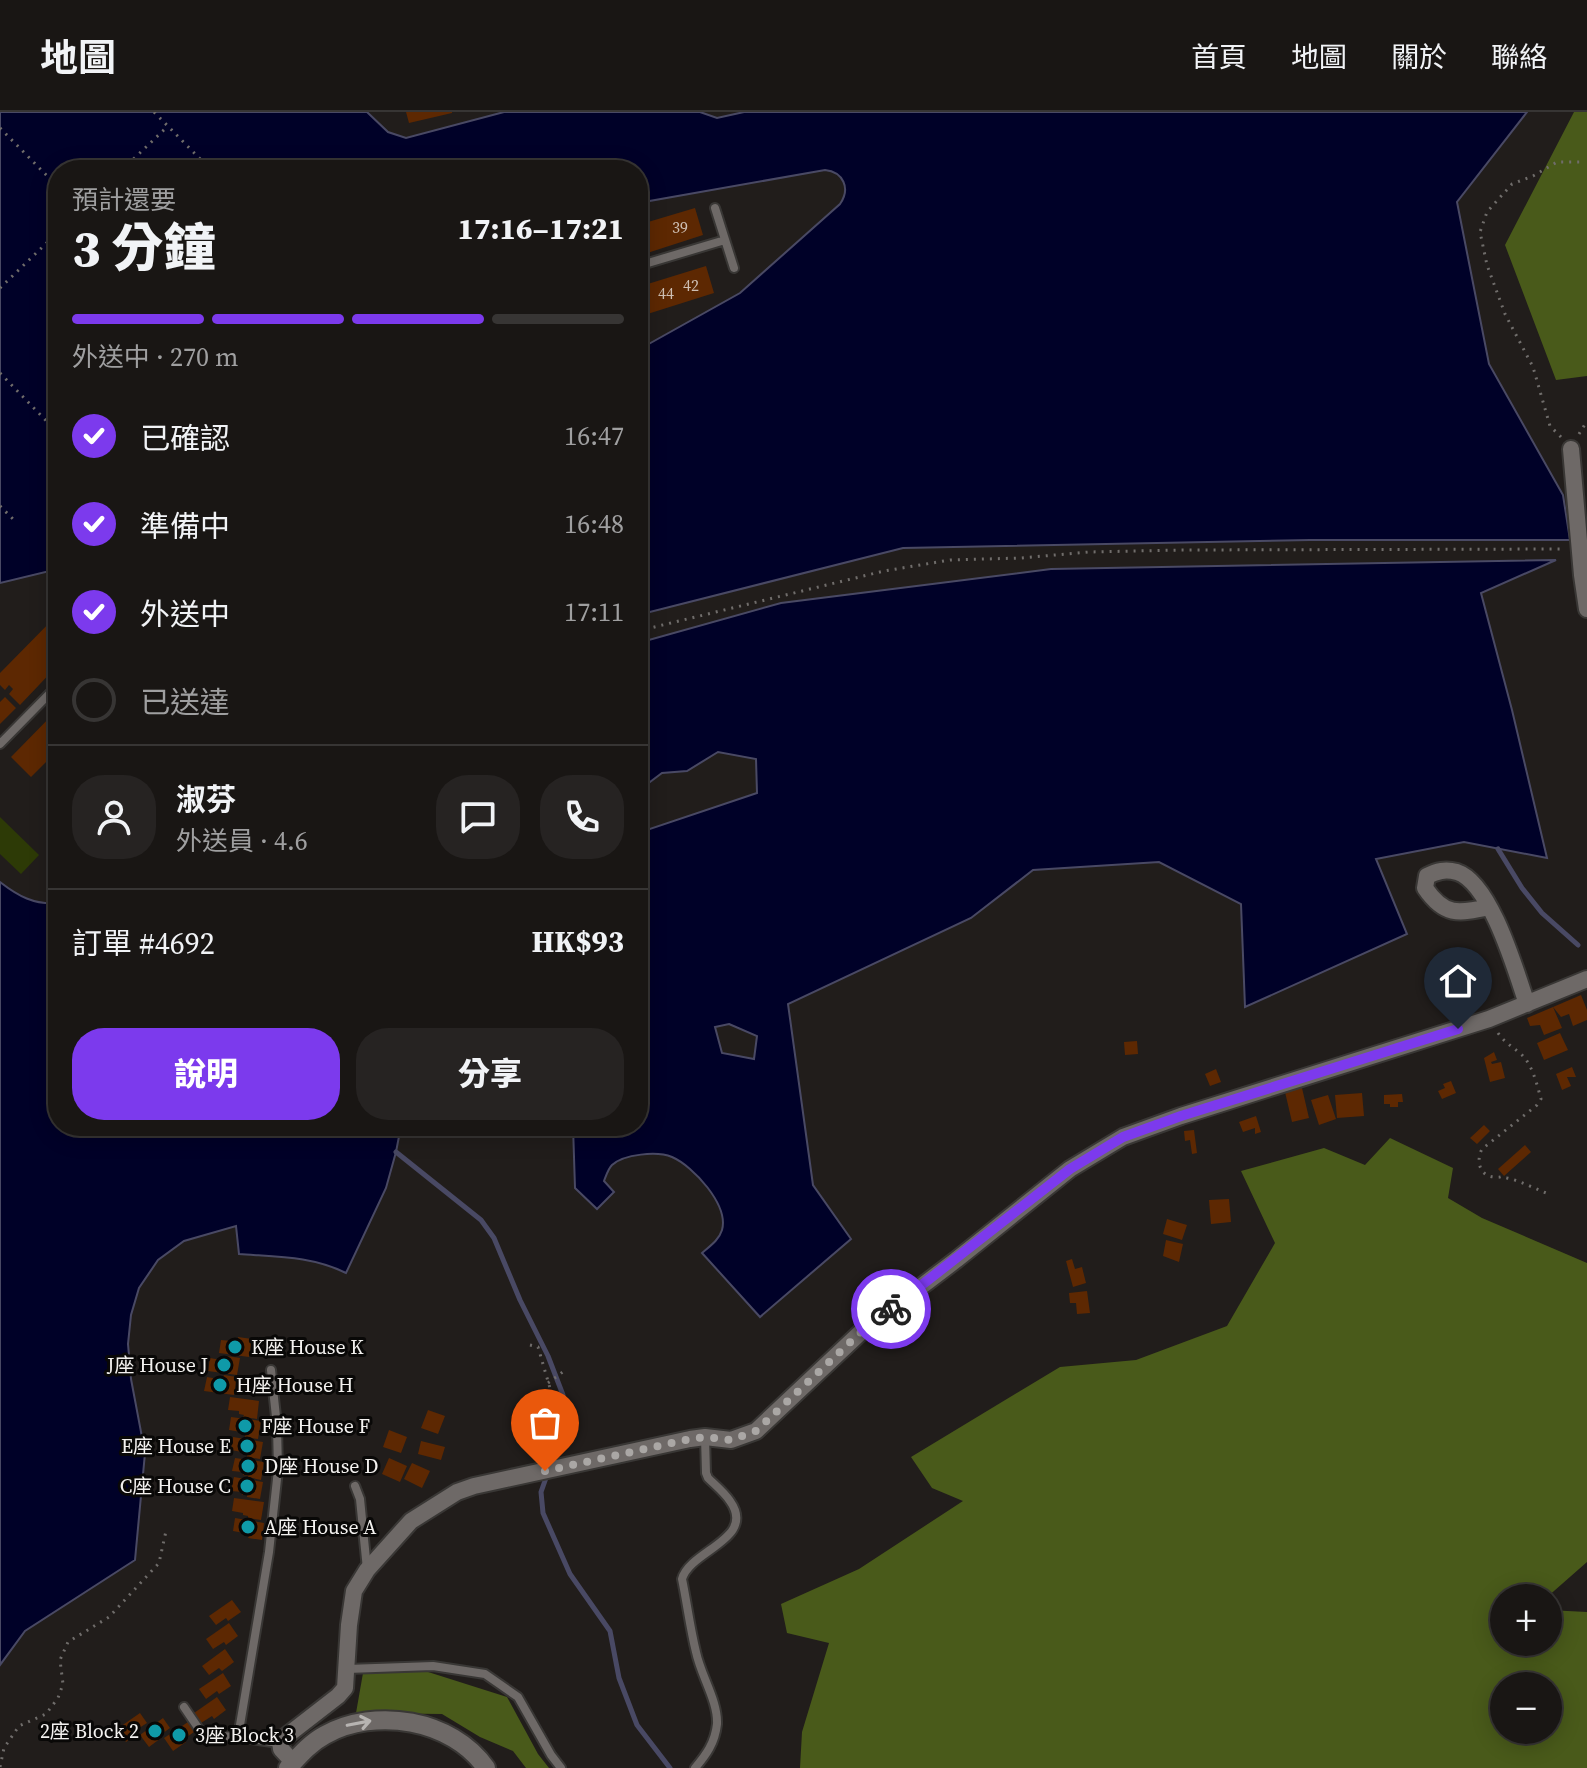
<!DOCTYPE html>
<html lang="zh-TW">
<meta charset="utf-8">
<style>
:root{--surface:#191614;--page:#262322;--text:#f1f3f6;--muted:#9f9fa0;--line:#373534;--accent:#7c3aed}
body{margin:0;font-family:"Source Serif 4","Noto Sans TC",serif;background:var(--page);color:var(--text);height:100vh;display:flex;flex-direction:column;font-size:30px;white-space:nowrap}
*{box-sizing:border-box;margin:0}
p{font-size:26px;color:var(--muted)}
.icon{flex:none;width:44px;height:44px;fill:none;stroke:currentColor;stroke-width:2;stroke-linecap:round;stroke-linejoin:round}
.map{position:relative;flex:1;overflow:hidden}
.drawer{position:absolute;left:48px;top:48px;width:600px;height:976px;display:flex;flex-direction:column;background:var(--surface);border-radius:32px;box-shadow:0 4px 20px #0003,0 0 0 2px var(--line)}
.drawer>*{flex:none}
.tools{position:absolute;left:1490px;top:1472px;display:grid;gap:16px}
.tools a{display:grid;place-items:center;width:72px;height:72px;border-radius:50%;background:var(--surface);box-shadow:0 4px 20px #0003,0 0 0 2px var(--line);font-size:40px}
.pin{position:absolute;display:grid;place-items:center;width:68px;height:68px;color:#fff;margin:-82px -34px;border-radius:50% 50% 50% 0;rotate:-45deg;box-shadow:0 0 8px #0007}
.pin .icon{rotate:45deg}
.courier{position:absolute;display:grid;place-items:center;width:80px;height:80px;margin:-40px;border:6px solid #7c3aed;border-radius:50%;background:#fff;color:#222;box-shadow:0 2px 10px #0007}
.summary em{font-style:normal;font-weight:800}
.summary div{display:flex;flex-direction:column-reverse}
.summary{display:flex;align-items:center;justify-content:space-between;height:136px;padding:0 24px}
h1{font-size:52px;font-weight:800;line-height:60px}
.bar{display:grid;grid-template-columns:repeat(4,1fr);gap:12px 8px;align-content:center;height:96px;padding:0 24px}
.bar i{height:10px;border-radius:6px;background:var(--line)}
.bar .on{background:var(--accent)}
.bar p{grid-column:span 4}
.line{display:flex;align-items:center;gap:20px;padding:0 24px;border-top:2px solid var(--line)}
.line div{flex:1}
.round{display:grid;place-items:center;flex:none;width:84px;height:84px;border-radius:32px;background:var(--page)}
ol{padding:0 24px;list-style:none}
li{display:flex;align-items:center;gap:24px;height:88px}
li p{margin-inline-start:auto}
li .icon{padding:8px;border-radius:50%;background:var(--accent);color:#fff;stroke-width:4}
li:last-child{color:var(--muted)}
li i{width:44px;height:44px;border:4px solid var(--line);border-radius:50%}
.primary-button{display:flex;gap:16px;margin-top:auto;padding:16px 24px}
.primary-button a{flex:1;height:92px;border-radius:32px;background:var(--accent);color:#fff;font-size:32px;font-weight:800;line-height:92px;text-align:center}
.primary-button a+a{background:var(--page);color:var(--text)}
header{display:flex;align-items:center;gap:48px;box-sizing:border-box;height:112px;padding:0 40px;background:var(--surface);border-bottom:2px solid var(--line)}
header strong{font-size:38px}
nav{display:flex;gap:44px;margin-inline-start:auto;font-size:28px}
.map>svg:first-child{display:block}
</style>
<header>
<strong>地圖</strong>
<nav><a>首頁</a><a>地圖</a><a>關於</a><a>聯絡</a></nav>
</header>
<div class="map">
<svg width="1587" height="1656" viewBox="0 0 1587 1656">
<rect width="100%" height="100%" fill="#211d1b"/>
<!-- green -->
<path fill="#2d3a06" d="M 0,705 L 39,743 L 21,762 L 0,742 Z"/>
<!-- forest -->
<path fill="#495a1a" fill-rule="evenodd" d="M 1574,0 L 1587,0 L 1587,264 L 1556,268 L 1505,133 Z
M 1390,1026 L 1453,1056 L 1448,1086 L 1482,1106 L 1587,1151 L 1587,1450 L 1546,1486 L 1504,1486 L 1504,1530 L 1548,1530 L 1548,1498 L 1587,1500 L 1587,1656 L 800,1656 L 802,1620 L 829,1531 L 787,1521 L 781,1492 L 859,1457 L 963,1389 L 932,1376 L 911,1345 L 1060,1255 L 1136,1248 L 1227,1214 L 1275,1131 L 1241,1059 L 1324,1036 L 1365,1053 ZM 1548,1574 L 1548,1618 L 1504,1618 L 1504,1574 Z
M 425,1559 L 507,1585 L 538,1642 L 549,1656 L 526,1656 L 513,1639 L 480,1625 L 442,1602 L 356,1601 L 363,1561 Z"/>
<!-- water -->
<path fill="#000128" stroke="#494964" stroke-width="2" fill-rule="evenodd" d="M 0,0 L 367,0 L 388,20 L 406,26 L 504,0 L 700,0 L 717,6 L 744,0 L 1527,0 L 1457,90 L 1489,252 L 1563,383 L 1570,428 L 1310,428 L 903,436 L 638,503 L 638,238 L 740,181 L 840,92 C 851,76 843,60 825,58 L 638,91 L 638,58 L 58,58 L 58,457 L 0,471 Z
M 1556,448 L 1481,481 L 1512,598 L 1547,746 L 1464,730 L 1376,747 L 1407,822 L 1245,895 L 1241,792 L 1159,750 L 1033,758 L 971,806 L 788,892 L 813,1073 L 851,1127 L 760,1205 L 702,1141 C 710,1134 719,1128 722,1118 C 729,1093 693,1054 672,1045 C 657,1039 624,1042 612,1053 C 608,1057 606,1064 604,1069 L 614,1080 L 597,1097 L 575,1076 L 573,1014 L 638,1014 L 638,709 L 650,717 L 757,681 L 756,647 L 718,640 L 687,659 L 662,661 L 638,679 L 638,531 L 781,491 L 1051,457 ZM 729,912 L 757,924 L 754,947 L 722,941 L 715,915 Z
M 0,770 C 18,784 34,793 58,791 L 58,1014 L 401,1014 L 396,1040 L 386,1076 L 346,1161 C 311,1144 277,1145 239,1142 L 236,1114 L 184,1129 L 158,1148 L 139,1176 L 131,1203 L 128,1232 L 131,1267 L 145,1341 L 135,1448 L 25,1519 L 0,1553 Z"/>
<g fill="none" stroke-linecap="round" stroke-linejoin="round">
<!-- stream -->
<path stroke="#494964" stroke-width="5" d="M 1498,737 L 1522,776 L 1542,801 L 1578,833
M 396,1040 L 481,1108 L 494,1126 L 520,1188 L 548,1244 L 563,1283 L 565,1317 L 551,1354
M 547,1363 L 541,1380 L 543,1401 L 570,1462 L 610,1519 L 619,1566 L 637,1613 L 670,1656"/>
</g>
<!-- building -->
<path fill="#5d2802" d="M 406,0 L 452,0 L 452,1 L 409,11 Z
M 695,96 L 703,123 L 638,144 L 638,113 Z
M 706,154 L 714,181 L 638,205 L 638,175 Z
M 58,502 L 58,523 L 53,528 L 58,533 L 58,553 L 20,593 L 9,582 L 13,577 L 9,573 L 5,578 L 0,573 L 0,561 Z
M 5,585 L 16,596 L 0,612 L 0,590 Z
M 58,597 L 58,638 L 31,665 L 11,645 Z
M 1581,883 L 1587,898 L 1587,908 L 1573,914 L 1569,902 L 1561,905 L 1553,895 L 1562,916 L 1544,923 L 1540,913 L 1530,914 L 1527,906 L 1553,895 Z
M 1560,921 L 1568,938 L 1544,948 L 1537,931 Z
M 1137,929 L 1138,942 L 1125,943 L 1124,930 Z
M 1494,940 L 1497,948 L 1491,950 L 1492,952 L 1501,950 L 1505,966 L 1490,970 L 1484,946 Z
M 1572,955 L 1576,965 L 1567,965 L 1571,974 L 1562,978 L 1556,962 Z
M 1216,957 L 1221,970 L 1210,974 L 1205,962 Z
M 1451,969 L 1456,981 L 1442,987 L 1438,979 L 1445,976 L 1443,972 Z
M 1302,976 L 1309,1006 L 1292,1010 L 1285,980 Z
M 1362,981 L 1364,1004 L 1337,1006 L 1335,983 Z
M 1402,982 L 1403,990 L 1398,990 L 1398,995 L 1390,995 L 1390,992 L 1384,992 L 1384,983 Z
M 1328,983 L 1336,1007 L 1319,1013 L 1311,988 Z
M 1256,1004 L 1261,1020 L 1255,1022 L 1255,1016 L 1243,1020 L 1239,1010 Z
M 1484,1013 L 1490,1019 L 1477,1032 L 1470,1026 Z
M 1194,1018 L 1197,1041 L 1192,1042 L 1190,1028 L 1185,1029 L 1184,1019 Z
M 1525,1033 L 1531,1040 L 1504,1064 L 1498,1057 Z
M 1229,1087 L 1231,1110 L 1211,1112 L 1209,1088 Z
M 1167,1107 L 1187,1113 L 1182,1128 L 1163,1122 Z
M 1166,1128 L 1183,1132 L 1179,1150 L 1163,1144 Z
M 1072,1147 L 1075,1157 L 1082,1155 L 1086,1171 L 1073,1175 L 1066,1149 Z
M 1087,1179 L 1090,1201 L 1077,1202 L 1076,1191 L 1070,1191 L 1069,1181 Z
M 238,1225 L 252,1227 L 249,1245 L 219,1241 L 221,1228 L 232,1229 L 233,1227 L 238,1227 Z
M 227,1244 L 240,1246 L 237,1263 L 208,1259 L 210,1246 L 221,1248 L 221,1245 L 226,1246 Z
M 224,1263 L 237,1265 L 234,1283 L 204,1279 L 207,1265 L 218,1267 L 218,1265 L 223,1265 Z
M 230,1285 L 259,1289 L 257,1307 L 243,1305 L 244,1303 L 239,1302 L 239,1299 L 228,1298 Z
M 428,1298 L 445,1304 L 438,1322 L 421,1316 Z
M 231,1305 L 261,1309 L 258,1327 L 245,1325 L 245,1323 L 240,1322 L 241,1320 L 229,1318 Z
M 389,1318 L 407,1325 L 401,1341 L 383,1335 Z
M 233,1325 L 263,1330 L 260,1347 L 247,1345 L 247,1343 L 242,1342 L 242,1340 L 231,1338 Z
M 421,1329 L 445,1335 L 441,1348 L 418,1342 Z
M 235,1346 L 264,1350 L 261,1368 L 248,1365 L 248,1364 L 243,1363 L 243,1360 L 232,1359 Z
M 389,1346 L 407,1354 L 400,1370 L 382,1362 Z
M 412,1351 L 430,1359 L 422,1376 L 404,1367 Z
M 234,1365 L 263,1370 L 260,1387 L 247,1385 L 247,1383 L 242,1383 L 243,1380 L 231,1379 Z
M 234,1386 L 264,1390 L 261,1408 L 248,1406 L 248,1404 L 243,1403 L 243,1401 L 232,1399 Z
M 235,1406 L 264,1411 L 262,1428 L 248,1426 L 249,1424 L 243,1423 L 244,1421 L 233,1419 Z
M 232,1488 L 241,1500 L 228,1509 L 226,1506 L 216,1513 L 209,1504 Z
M 229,1511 L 238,1524 L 226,1533 L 224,1530 L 213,1537 L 206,1527 Z
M 225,1537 L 234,1550 L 222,1559 L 219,1556 L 209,1563 L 202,1554 Z
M 223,1561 L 231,1574 L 219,1582 L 217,1579 L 206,1587 L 199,1577 Z
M 217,1585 L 226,1598 L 214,1607 L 212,1604 L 201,1611 L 194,1601 Z
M 140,1601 L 147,1611 L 136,1618 L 138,1621 L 126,1630 L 117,1617 Z
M 163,1606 L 170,1616 L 159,1624 L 161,1626 L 149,1635 L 140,1623 Z
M 188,1610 L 194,1620 L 184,1627 L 186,1630 L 173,1639 L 164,1626 Z"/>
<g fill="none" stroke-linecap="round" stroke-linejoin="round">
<!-- service casing -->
<g stroke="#393735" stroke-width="12">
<path id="service" d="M 715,96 L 734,156
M 638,154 L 725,128
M 0,632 L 58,573
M 271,1258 L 277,1314 L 278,1358 L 269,1440 L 238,1625 L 279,1631
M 355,1374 L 360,1387 L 367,1457
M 347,1557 L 433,1554 L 485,1562 L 518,1585 L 551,1643 L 561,1656
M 184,1595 L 203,1623 L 238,1625
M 695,1656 C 706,1643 715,1631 717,1612 C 718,1589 701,1564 696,1540 C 690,1516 687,1491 682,1467 C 690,1438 757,1427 730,1389 C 724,1380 715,1373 708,1366 L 706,1361 L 705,1325"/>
</g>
<!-- minor casing -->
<g stroke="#393735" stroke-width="20">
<path id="minor" d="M 1571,337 L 1582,463 L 1587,497
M 1489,795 C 1458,802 1444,804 1425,776 L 1427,764 C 1437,759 1445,757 1457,760 C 1491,771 1516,860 1527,892
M 293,1650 L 281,1637 L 280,1629 L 338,1584 L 345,1576 L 349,1513 L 354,1479 L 367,1458 L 411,1409 L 457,1380 L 474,1374 L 690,1327 L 705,1325 L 731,1328 L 756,1319 L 860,1221 L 956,1148 L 1070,1057 L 1123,1025 L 1181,1004 L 1489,907 L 1587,867"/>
</g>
<!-- tertiary casing -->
<g stroke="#393735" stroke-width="22">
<path id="tertiary" d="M 288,1656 C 299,1644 310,1631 325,1623 C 375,1595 452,1607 486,1656"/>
</g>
<!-- path -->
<path stroke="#706d6b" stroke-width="3" stroke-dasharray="2 6" stroke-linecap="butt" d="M 154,0 L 211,58
M 0,16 L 58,75
M 122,58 L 168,14
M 0,176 L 58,120
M 0,261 L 58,321
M 1579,322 L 1587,309
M 1561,325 L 1550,314 L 1533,255 L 1505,202 L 1487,153 L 1480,120 L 1487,100 L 1512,72 L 1533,64 L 1557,50 L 1581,50
M 0,394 L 13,407
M 638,519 L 884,459 L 950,448 L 1021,446 L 1089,440 L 1182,438 L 1564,437
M 1498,921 C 1505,931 1513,935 1522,943 C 1533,954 1537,973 1541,987 L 1537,993 L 1482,1037 C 1476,1048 1479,1064 1494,1065 C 1504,1066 1497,1063 1507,1066 C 1521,1069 1535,1077 1549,1082
M 530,1233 L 538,1235 L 552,1283 L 559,1298 L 560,1319 L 552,1340
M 548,1271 L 564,1259
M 0,1655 L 4,1636 L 19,1614 L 46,1602 L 58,1586 L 63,1572 L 60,1548 L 68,1530 L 109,1505 L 159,1451 L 166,1419"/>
<!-- service -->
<use href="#service" stroke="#6e6967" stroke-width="8"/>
<!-- minor -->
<use href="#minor" stroke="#6e6967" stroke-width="16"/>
<!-- tertiary -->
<use href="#tertiary" stroke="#6e6967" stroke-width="18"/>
</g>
<!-- one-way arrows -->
<defs><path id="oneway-shaft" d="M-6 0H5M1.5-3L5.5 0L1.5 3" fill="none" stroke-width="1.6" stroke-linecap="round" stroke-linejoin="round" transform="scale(2)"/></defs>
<use stroke="#b7b4b2" href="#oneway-shaft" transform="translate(359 1611) rotate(-11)"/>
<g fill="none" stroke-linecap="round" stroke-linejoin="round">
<!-- done -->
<path stroke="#aaa7a5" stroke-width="8" stroke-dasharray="0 14.4" d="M 545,1359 L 690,1327 L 705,1325 L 731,1328 L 756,1319 L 860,1221 L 891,1197"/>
<!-- route -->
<path stroke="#7c3aed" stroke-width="10" d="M 891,1197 L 1070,1057 L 1123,1025 L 1181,1004 L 1458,917"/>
</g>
<!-- markers -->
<g fill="#0f9aa8" stroke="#090807" stroke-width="3">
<circle cx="235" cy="1235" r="8"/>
<circle cx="224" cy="1253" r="8"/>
<circle cx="220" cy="1273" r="8"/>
<circle cx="245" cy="1314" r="8"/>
<circle cx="247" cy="1334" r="8"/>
<circle cx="248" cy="1354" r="8"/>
<circle cx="247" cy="1374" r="8"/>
<circle cx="248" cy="1415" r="8"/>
<circle cx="155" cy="1619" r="8"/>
<circle cx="179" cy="1623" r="8"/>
</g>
<g text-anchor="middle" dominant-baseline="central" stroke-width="6" stroke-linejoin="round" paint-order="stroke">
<!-- number labels -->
<g font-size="16" fill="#cebfb4">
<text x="680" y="115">39</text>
<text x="691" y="173">42</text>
<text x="666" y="181">44</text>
</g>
<!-- poi labels -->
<g font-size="20" fill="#f3f1ef" stroke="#090807" text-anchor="start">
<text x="251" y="1235">K座 House K</text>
<text x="208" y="1253" text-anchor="end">J座 House J</text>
<text x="236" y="1273">H座 House H</text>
<text x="261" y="1314">F座 House F</text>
<text x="231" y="1334" text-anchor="end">E座 House E</text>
<text x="264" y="1354">D座 House D</text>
<text x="231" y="1374" text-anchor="end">C座 House C</text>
<text x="264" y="1415">A座 House A</text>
<text x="139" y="1619" text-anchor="end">2座 Block 2</text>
<text x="195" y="1623">3座 Block 3</text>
</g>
</g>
</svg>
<div class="tools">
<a>+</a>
<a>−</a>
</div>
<div class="pin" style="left:545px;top:1359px;background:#ea580c"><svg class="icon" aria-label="bag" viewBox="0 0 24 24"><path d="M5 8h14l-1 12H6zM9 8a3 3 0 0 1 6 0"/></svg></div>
<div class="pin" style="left:1458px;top:917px;background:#1f2937"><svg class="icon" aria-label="home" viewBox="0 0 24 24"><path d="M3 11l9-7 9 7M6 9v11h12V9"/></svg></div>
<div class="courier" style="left:891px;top:1197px"><svg class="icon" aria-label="bike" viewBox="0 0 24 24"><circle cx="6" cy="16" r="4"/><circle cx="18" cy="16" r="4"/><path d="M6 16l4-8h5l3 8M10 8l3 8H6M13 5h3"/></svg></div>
<section class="drawer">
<div class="summary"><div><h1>3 分鐘</h1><p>預計還要</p></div><em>17:16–17:21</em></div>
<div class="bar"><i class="on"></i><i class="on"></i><i class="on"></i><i></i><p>外送中 · 270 m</p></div>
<ol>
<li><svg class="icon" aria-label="check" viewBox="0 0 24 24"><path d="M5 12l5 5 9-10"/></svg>已確認<p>16:47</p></li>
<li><svg class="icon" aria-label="check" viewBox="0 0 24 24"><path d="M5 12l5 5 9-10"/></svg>準備中<p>16:48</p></li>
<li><svg class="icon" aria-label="check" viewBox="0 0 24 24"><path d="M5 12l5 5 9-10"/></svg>外送中<p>17:11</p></li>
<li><i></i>已送達</li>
</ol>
<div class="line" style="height:144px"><a class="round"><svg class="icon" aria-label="person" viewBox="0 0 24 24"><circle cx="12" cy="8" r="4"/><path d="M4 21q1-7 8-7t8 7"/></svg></a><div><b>淑芬</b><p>外送員 · 4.6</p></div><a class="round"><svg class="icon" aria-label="chat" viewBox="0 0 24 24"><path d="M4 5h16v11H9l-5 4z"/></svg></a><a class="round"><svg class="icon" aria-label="phone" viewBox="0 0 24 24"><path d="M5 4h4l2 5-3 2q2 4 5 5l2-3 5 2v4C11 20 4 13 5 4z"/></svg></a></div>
<div class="line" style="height:104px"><div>訂單 #4692</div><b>HK$93</b></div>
<div class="primary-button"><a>說明</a><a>分享</a></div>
</section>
</div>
